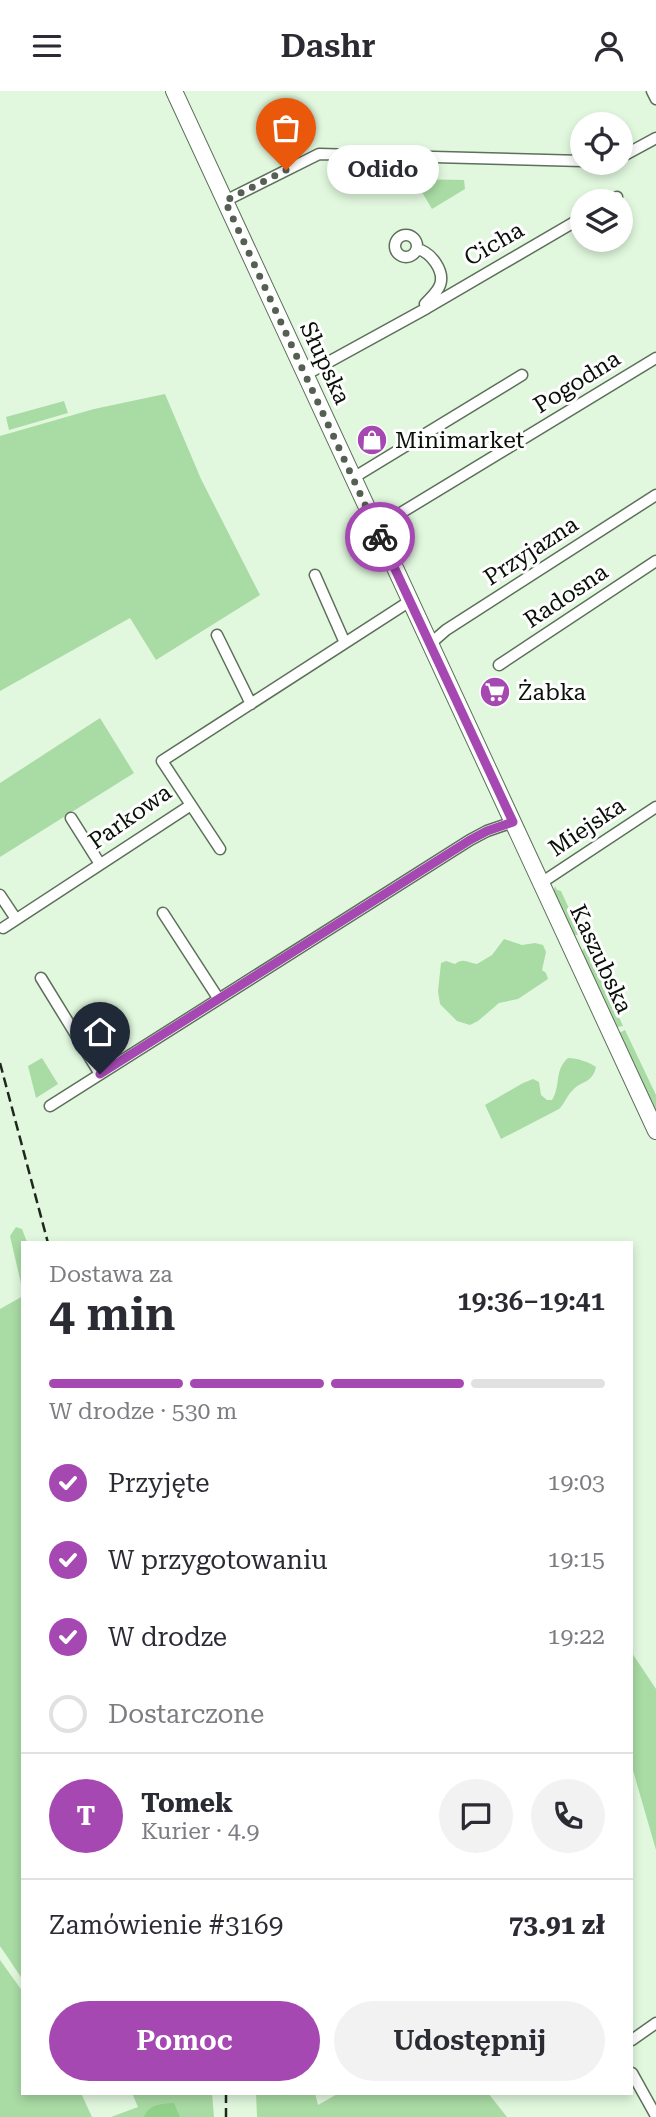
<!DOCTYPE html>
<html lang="pl">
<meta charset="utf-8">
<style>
:root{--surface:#fff;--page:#f2f2f3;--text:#2b2b33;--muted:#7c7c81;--line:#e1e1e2;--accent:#a548b2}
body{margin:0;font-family:"Roboto Serif",serif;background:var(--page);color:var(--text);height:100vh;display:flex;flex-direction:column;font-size:26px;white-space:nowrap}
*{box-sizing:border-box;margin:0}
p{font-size:23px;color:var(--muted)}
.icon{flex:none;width:38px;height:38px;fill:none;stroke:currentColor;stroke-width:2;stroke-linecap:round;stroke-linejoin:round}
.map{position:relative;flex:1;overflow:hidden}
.sheet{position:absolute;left:21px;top:1150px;width:612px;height:854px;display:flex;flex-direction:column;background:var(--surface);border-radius:0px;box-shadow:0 4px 10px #0003}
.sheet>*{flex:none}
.tools{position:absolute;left:570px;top:21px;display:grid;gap:14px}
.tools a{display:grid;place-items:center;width:63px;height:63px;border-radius:50%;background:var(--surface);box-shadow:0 4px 10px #0003;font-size:35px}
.pin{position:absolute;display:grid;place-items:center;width:60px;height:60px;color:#fff;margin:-72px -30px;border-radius:50% 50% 50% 0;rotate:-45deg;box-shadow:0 0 7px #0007}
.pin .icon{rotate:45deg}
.courier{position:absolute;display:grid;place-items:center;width:70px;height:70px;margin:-35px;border:5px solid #a548b2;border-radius:50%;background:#fff;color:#222;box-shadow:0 2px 9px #0007}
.bubble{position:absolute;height:49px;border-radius:24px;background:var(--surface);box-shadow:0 4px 10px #0003;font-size:23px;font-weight:600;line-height:49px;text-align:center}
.overview em{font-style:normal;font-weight:600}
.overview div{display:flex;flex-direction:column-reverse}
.overview{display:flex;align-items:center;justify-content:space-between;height:119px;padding:0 28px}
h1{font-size:46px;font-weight:600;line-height:52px}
.bar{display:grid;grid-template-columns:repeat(4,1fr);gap:10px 7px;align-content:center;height:84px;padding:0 28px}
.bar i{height:9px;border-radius:5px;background:var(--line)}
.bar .active{background:var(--accent)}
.bar p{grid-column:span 4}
.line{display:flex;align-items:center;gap:18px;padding:0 28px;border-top:2px solid var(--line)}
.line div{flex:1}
.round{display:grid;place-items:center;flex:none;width:74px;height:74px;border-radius:37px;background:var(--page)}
ol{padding:0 28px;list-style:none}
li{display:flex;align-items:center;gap:21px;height:77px}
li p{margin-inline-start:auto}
li .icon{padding:7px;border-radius:50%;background:var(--accent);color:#fff;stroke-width:4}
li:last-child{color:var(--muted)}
li i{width:38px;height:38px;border:4px solid var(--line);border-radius:50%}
.button{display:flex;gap:14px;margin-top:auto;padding:14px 28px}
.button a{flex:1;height:80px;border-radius:42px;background:var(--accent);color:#fff;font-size:28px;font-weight:600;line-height:80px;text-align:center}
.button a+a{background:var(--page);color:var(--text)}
header{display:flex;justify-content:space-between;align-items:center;height:91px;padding:0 28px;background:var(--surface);font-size:32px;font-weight:600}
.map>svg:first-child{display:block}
</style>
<header><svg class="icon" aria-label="menu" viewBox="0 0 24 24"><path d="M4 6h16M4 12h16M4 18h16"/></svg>Dashr<svg class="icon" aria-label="person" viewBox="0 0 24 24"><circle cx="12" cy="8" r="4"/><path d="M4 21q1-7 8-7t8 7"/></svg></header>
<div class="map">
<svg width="656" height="2026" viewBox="0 0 656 2026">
<rect width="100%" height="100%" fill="#e1f8de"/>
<!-- green -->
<path fill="#a9dba4" d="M 414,88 L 464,89 L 465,98 L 432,118 Z
M 165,303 L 201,388 L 260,504 L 156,569 L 130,527 L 0,600 L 0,345 L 94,318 Z
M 64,310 L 68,322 L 9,339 L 6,326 Z
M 100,627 L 134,682 L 0,766 L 0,692 Z
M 555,795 L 557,799 L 561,800 L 581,844 L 573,844 L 553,801 Z
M 504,848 L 522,854 L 535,852 L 543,854 L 546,861 L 542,879 L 546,882 L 548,888 L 518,908 L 499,912 L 478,930 L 470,934 L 457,930 L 440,913 L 438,900 L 441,872 L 446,870 L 455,873 C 463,866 469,872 477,873 L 492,864 Z
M 586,854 L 623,935 L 613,937 L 581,862 Z
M 625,939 L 656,1004 L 656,1029 L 619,942 Z
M 42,967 L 58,993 L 36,1007 L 28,975 Z
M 568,967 C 577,967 589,971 596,976 C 592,993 582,989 573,999 C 567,1004 565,1012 559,1018 L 501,1048 L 485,1014 L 523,992 L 533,988 L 539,991 L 541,1004 L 547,1009 L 552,1009 C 561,995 554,979 568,967 Z
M 16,1136 L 22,1138 L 27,1151 L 23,1152 L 23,1201 L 10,1145 Z
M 23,1205 L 23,1889 L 0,1855 L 0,1218 Z
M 632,1562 L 656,1598 L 656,1759 L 632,1676 Z
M 0,1869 L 23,1901 L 23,2002 L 81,2002 L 92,2026 L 0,2026 Z
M 132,2002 L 212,2002 L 214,2026 L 111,2026 L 138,2016 Z
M 256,2002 L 315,2002 L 318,2014 L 339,2002 L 488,2002 L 507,2026 L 257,2026 Z"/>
<!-- water -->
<path fill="#8fd189" d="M 174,2012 L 180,2026 L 144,2026 C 149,2013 161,2013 174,2012 Z"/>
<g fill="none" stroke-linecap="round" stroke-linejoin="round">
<!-- street casing -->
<g stroke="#5c705a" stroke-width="13">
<path id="street" d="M 652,0 L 656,8
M 621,66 L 656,47
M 225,110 L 319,63 L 583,70
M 609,110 L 617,106
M395 155a11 11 0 1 1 22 0a11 11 0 1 1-22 0Z
M 417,158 C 431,161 445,180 440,194 C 437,202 430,207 425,213 L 427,217
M 305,284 L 427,217 L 583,126
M 353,387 L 522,284
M 376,437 L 656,267
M 315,484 L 345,552
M 217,544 L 251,613
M 430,553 L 446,539 L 656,404
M 499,574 L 656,470
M 191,714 L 220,758
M 71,727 L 100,773
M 541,792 L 656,716
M 0,804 L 16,828
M 163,822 L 218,907
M 3,837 L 191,714 L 162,670 L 410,510
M 41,887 L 100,983
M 50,1015 L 470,749 L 487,740 L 513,731
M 632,1949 L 656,1932
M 632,1982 L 656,2025"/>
</g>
<!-- secondary casing -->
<g stroke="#5c705a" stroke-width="18">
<path id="secondary" d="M 174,0 L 656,1040"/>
</g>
<!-- street -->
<use href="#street" stroke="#fff" stroke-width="10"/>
<!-- secondary -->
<use href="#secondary" stroke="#fff" stroke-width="16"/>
<!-- rail -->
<path stroke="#1e281d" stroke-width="2.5" stroke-dasharray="10 5" stroke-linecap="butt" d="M 0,972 L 48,1152
M 226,2002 L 226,2026"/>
</g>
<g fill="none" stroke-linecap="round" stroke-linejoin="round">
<!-- done -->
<path stroke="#546152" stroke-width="7" stroke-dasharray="0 12.6" d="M 286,79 L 225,110 L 380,446"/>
<!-- route -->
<path stroke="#a548b2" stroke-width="9" d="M 100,983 L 470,749 L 487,740 L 513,731 L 380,446"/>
</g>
<!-- icons -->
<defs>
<g id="shop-disc" transform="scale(1.575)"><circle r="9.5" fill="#a548b2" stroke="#fefefe"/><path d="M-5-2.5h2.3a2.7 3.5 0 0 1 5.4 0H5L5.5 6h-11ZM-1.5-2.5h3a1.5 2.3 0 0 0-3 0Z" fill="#fff"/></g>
<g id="supermarket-disc" transform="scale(1.575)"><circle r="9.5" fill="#a548b2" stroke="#fefefe"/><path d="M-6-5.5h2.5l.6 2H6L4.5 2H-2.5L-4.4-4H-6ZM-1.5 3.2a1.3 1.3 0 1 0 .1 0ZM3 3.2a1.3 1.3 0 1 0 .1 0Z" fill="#fff"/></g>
</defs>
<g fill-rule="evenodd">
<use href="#shop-disc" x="372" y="349"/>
<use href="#supermarket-disc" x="495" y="601"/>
</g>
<g text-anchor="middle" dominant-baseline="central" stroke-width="6" stroke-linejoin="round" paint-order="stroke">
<!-- street labels -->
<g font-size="23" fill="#081007" stroke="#fefefe">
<text transform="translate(494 153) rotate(-30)">Cicha</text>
<text transform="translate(325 272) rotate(65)">Słupska</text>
<text transform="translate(577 291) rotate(-32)">Pogodna</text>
<text transform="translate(531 460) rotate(-33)">Przyjazna</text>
<text transform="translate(566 505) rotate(-34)">Radosna</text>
<text transform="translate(130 726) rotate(-35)">Parkowa</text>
<text transform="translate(587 736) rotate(-34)">Miejska</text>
<text transform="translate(601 868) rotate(65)">Kaszubska</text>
</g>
<!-- poi labels -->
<g font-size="23" fill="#081007" stroke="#fefefe" text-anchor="start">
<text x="395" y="349">Minimarket</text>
<text x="518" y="601">Żabka</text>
</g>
</g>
</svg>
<div class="tools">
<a><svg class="icon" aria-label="locate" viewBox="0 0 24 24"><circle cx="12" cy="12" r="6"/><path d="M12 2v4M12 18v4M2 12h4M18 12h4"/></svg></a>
<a><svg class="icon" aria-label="layers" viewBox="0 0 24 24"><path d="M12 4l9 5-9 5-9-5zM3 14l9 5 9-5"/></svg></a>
</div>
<div class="pin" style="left:286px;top:79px;background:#ea580c"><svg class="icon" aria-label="bag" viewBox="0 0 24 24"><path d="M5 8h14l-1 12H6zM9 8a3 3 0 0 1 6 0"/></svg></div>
<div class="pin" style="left:100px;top:983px;background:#1f2937"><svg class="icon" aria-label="home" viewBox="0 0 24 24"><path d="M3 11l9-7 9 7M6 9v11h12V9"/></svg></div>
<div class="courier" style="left:380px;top:446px"><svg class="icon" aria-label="bike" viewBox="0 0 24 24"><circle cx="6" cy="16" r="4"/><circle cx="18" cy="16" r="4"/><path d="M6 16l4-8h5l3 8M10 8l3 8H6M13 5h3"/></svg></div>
<div class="bubble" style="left:327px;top:54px;width:112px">Odido</div>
<section class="sheet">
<div class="overview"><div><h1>4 min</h1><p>Dostawa za</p></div><em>19:36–19:41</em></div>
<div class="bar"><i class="active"></i><i class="active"></i><i class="active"></i><i></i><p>W drodze · 530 m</p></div>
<ol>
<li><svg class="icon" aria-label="check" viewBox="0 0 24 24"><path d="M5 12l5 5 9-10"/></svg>Przyjęte<p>19:03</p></li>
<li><svg class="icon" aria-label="check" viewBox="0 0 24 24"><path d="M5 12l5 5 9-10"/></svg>W przygotowaniu<p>19:15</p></li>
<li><svg class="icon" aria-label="check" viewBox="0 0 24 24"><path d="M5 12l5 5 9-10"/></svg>W drodze<p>19:22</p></li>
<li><i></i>Dostarczone</li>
</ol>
<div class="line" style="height:126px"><b class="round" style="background:var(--accent);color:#fff">T</b><div><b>Tomek</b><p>Kurier · 4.9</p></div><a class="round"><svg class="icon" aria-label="chat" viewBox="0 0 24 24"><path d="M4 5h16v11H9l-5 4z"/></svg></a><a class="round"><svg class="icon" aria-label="phone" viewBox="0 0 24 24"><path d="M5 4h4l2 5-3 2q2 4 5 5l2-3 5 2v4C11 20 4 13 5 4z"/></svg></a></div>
<div class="line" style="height:91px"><div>Zamówienie #3169</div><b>73.91 zł</b></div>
<div class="button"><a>Pomoc</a><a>Udostępnij</a></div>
</section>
</div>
